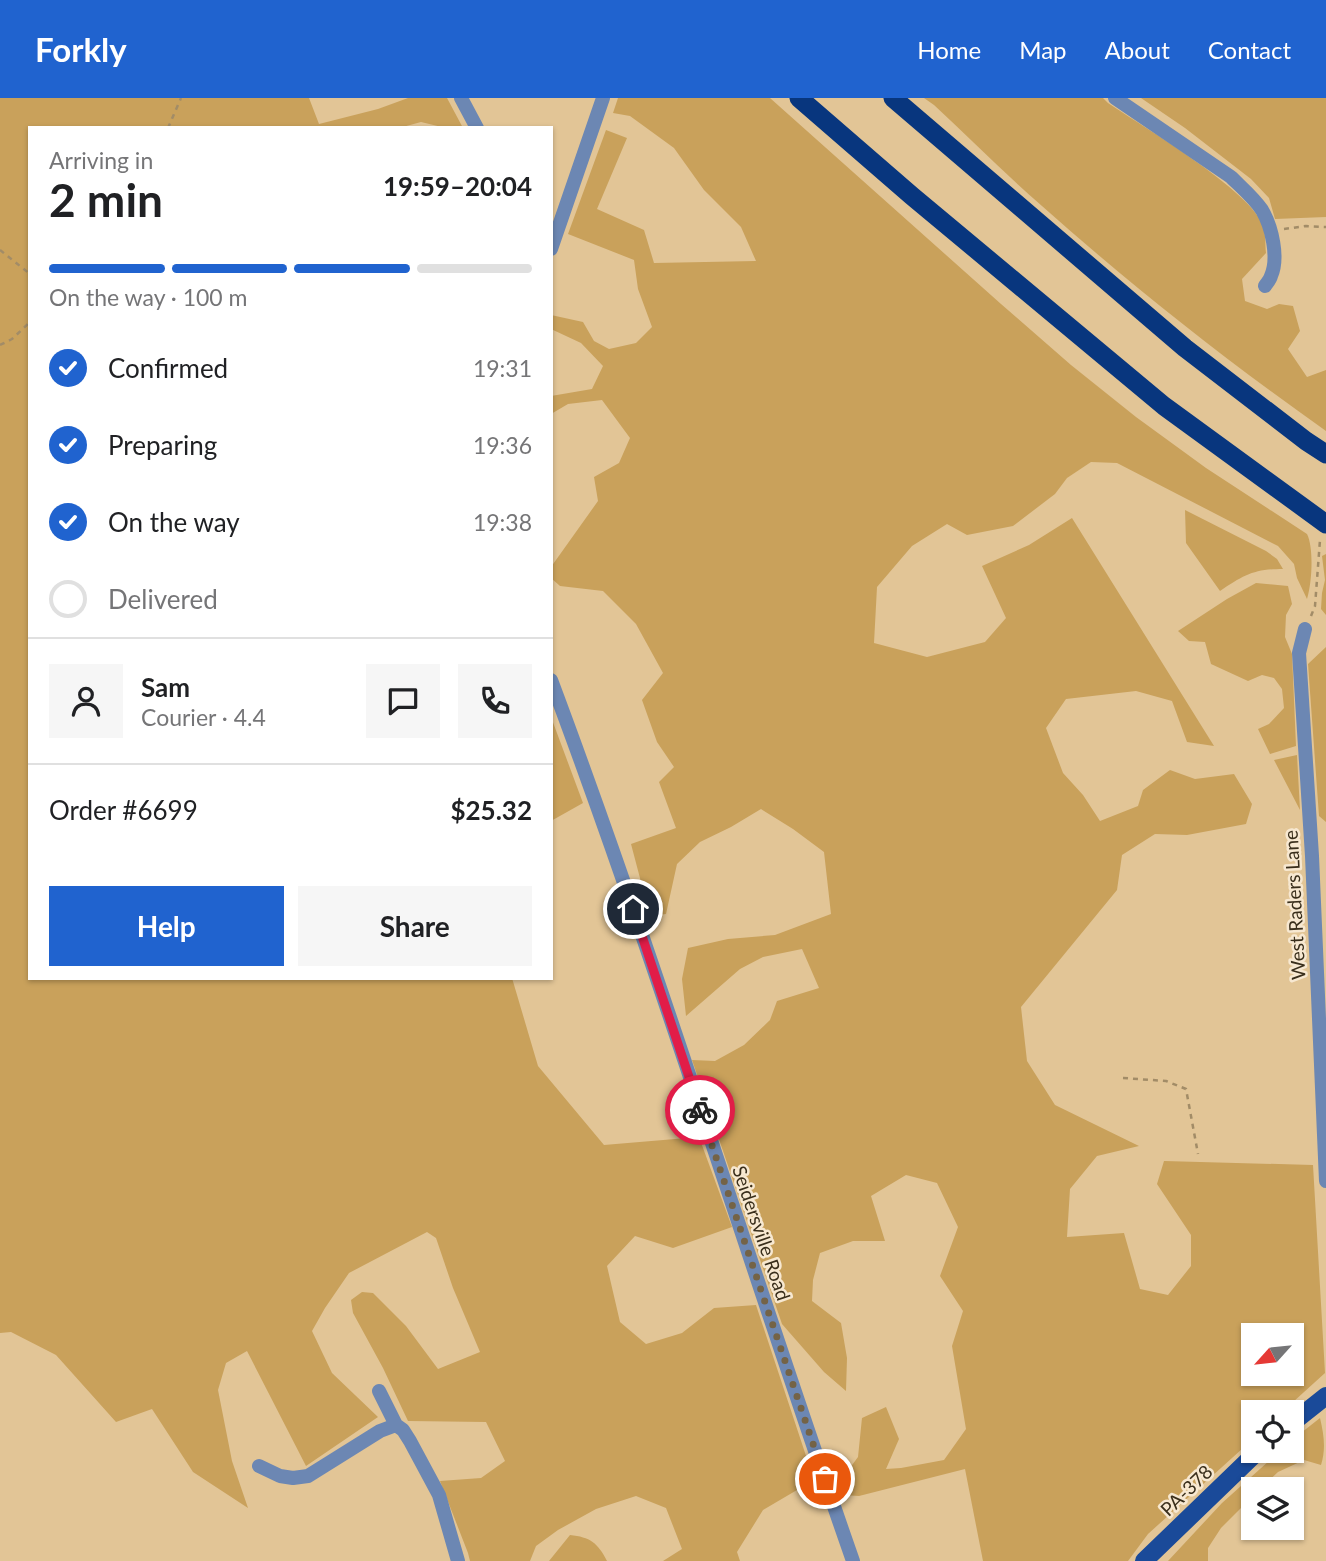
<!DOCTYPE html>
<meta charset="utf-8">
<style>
:root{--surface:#fff;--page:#f6f6f6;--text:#202124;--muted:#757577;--line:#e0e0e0;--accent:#2063cf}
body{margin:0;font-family:Lato,sans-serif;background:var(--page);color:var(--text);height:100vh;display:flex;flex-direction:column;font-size:26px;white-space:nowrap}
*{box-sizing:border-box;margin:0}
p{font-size:23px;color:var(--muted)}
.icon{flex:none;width:38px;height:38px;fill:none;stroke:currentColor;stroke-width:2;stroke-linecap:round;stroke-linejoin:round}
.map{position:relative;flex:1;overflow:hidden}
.sheet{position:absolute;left:28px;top:28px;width:525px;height:854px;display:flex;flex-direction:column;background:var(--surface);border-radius:0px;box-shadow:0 2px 5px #0004}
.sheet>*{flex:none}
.needle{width:46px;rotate:243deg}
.controls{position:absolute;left:1241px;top:1225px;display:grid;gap:14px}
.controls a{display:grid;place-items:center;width:63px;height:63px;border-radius:0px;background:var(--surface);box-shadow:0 2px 5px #0004;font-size:35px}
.pin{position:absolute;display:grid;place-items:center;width:60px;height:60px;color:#fff;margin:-30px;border:4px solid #fff;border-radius:50%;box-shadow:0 2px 7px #0007}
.courier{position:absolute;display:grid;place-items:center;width:70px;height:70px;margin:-35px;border:5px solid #e11d48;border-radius:50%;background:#fff;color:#222;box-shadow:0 2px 9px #0007}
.summary em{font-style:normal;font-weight:700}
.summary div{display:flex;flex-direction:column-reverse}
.summary{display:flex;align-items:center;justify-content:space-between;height:119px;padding:0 21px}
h1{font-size:46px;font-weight:700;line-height:52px}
.bar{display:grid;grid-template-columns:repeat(4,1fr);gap:10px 7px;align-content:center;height:84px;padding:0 21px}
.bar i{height:9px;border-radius:5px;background:var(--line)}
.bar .current{background:var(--accent)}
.bar p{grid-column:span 4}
.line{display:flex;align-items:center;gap:18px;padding:0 21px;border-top:2px solid var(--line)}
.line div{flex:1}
.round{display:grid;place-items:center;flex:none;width:74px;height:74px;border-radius:0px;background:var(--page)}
ol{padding:0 21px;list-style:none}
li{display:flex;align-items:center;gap:21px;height:77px}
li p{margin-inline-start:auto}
li .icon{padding:7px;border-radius:50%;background:var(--accent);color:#fff;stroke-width:4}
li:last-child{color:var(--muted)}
li i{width:38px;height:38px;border:4px solid var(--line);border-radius:50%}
.action{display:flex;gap:14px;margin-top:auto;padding:14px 21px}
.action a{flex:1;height:80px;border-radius:0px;background:var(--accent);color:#fff;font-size:28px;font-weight:700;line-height:80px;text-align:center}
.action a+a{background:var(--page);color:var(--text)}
header{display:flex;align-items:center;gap:42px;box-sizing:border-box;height:98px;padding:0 35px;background:var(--accent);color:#fff}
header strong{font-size:33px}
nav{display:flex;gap:38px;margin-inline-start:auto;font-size:24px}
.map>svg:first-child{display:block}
</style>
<header>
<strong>Forkly</strong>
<nav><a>Home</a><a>Map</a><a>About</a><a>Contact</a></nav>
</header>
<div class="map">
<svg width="1326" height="1463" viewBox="0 0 1326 1463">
<rect width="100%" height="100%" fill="#e2c596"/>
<!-- green -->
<path fill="#c9a15b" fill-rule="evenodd" d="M 0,0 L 309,0 L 319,26 L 378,11 L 408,0 L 447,0 L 463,30 L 446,30 L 421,24 L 399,30 L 30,30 L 30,880 L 512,880 L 538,968 L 604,1047 L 699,1039 L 732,1129 L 673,1150 L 635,1138 L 607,1168 L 620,1224 L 646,1246 L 682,1235 L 714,1210 L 756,1207 L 814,1382 L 763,1412 L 737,1454 L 740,1463 L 663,1463 L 682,1451 L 666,1410 L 636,1398 L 596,1411 L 558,1432 L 536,1448 L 530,1463 L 470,1463 L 468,1455 L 440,1383 L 481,1380 L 505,1363 L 486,1324 L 408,1323 L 383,1270 L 353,1215 L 351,1202 L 362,1194 L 373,1195 L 406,1228 L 438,1271 L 480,1254 L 453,1190 L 436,1140 L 427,1134 L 349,1175 L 325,1210 L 312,1233 L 332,1275 L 378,1319 L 306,1368 L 247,1253 L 226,1265 L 218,1292 L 232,1363 L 248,1410 L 193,1374 L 152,1311 L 116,1324 L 56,1257 L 11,1234 L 0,1235 Z
M 618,0 L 770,0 L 1001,206 L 1071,267 L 1136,319 L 1206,370 L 1307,436 C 1314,450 1312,485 1307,501 L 1297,480 L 1294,466 L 1278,448 L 1117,365 L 1091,364 L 1067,380 L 1055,396 L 1013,428 L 967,437 L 947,426 L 912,448 L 877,489 L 874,545 L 927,559 L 985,544 L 1006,520 L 982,468 L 1029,447 L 1072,420 L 1214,648 L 1187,644 L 1172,603 L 1136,593 L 1066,601 L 1046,630 L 1063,675 L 1083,697 L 1100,723 L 1138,708 L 1143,692 L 1170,672 L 1195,681 L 1234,676 L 1252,706 L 1246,726 L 1187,737 L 1155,736 L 1122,757 L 1117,792 L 1021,909 L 1027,963 L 1055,1007 L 1139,1048 L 1097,1058 L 1070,1091 L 1067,1139 L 1124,1135 L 1140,1191 L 1168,1197 L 1191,1168 L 1191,1137 L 1157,1086 L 1164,1063 L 1313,1067 L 1325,1275 L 1282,1314 L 1253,1314 L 1253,1341 L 1148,1436 L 1128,1463 L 983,1463 L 965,1371 L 859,1398 L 842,1397 L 841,1382 L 858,1359 L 862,1320 L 886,1309 L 899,1341 L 886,1371 L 901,1370 L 944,1362 L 966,1331 L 952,1248 L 963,1213 L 940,1178 L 958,1129 L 937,1085 L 906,1077 L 871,1098 L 885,1143 L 853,1143 L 820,1155 L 813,1182 L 812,1203 L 841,1225 L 847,1260 L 846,1293 L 824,1274 L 782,1226 L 692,962 L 715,963 L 744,947 L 770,922 L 777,903 L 819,890 L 802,851 L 763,859 L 740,871 L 686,918 L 682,881 L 688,850 L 728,841 L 775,837 L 831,816 L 824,754 L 793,731 L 761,711 L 731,729 L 700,744 L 677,766 L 666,816 L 650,818 L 631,746 L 676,730 L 659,684 L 674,669 L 657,644 L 642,602 L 663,575 L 636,526 L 603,493 L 560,488 L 551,480 L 551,469 L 598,403 L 594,379 L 619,365 L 630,340 L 602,302 L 568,306 L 551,316 L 551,298 L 592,291 L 603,268 L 581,245 L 551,231 L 551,217 L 583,224 L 594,243 L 609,251 L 636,245 L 652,229 L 638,191 L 634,162 L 568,136 L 606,32 L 627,40 L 597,111 L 644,132 L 654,165 L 756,163 L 741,129 L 704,92 L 674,50 L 630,18 L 613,15 ZM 1253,1237 L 1292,1237 L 1292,1276 L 1253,1276 Z
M 924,0 L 1103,0 L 1108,5 C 1142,28 1253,94 1263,128 C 1266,136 1265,147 1266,155 L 1242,181 L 1245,203 L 1267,211 L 1279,206 L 1293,208 L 1300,233 L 1288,251 L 1307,279 L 1326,272 L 1326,333 C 1227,263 1133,189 1042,108 C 1005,76 970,40 934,7 Z
M 1141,0 L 1326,0 L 1326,119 L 1275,121 L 1269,100 L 1251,81 L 1185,30 Z
M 1185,412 L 1266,453 L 1277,461 L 1283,471 C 1254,471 1244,477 1220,493 L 1186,445 Z
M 1326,456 L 1326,517 L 1321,511 L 1322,495 L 1325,482 L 1322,458 Z
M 1256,485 L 1288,488 L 1292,506 L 1286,517 L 1285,539 L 1292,556 L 1296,648 L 1270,656 L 1258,631 L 1269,626 L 1284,610 L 1282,591 L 1274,580 L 1262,577 L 1248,583 L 1211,566 L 1205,544 L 1189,543 L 1178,533 L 1227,501 Z
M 1326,549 L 1326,724 L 1319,718 L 1308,566 Z
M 551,619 L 583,705 L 551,723 Z
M 1297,657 L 1300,712 L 1274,662 Z
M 1320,1320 C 1324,1337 1326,1351 1321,1367 L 1304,1362 L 1278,1374 L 1260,1391 L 1253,1391 L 1253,1398 L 1221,1430 L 1208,1450 L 1208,1463 L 1168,1463 L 1222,1405 L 1280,1353 L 1292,1353 L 1292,1342 Z
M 570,1437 C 590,1439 598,1445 607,1463 L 549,1463 Z"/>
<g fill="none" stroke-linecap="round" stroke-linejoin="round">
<!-- path -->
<path stroke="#a28c67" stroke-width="2.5" stroke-dasharray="5 5" stroke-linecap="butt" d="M 168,30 L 181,0
M 1284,131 L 1306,128 L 1326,129
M 0,152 L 30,176
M 0,247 L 12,241 L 30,224
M 1311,518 L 1315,508 L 1320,442
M 1123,980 L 1166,983 L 1186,991 L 1198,1056"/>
<!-- minor -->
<path stroke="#6c87b3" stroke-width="14" d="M 461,0 L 477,30
M 1115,0 L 1231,79 C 1241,89 1254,100 1262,112 C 1272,129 1279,160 1271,178 C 1270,182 1267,185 1265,188
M 551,151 L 603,0
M 1305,531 L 1299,555 L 1312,758 L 1326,1083
M 551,582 C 660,873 750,1170 853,1463
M 379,1293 L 396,1327 L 403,1332 L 410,1343 L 439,1397 L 458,1463
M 259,1368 L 280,1378 L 293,1380 L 308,1378 L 380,1333 L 396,1327"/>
<!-- major -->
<path stroke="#1a4a99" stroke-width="18" d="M 1292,1325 L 1326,1298
M 1144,1463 L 1258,1353"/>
<!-- highway -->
<path stroke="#08367e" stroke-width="19" d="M 799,0 L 912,98 L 1164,308 L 1326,426
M 893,0 L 1185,250 L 1306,343 L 1326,356"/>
</g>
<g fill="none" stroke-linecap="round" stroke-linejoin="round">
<!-- done -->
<path stroke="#746346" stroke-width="7" stroke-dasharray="0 12.6" d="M 700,1012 L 825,1381"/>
<!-- route -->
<path stroke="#e11d48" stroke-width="9" d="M 633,811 L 700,1012"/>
</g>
<g text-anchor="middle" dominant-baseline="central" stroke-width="5" stroke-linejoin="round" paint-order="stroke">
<!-- street labels -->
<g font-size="19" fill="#392e1b" stroke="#f7e8d1">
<text transform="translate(1294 807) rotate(-93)">West Raders Lane</text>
<text transform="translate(762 1135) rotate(71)">Seidersville Road</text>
<text transform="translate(1186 1392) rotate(-44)">PA-378</text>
</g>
</g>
</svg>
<div class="controls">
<a><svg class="needle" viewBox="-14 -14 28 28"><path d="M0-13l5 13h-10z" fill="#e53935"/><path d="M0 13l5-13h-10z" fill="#757577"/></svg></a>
<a><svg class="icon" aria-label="locate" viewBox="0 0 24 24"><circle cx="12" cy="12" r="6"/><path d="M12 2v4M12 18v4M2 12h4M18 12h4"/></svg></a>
<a><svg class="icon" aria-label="layers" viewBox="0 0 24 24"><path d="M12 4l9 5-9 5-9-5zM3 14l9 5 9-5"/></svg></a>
</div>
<div class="pin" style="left:825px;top:1381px;background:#ea580c"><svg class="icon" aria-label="bag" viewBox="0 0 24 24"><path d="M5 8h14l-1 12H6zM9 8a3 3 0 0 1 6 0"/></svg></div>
<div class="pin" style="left:633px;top:811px;background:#1f2937"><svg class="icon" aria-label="home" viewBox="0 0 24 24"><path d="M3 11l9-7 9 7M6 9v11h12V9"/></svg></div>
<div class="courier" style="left:700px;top:1012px"><svg class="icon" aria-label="bike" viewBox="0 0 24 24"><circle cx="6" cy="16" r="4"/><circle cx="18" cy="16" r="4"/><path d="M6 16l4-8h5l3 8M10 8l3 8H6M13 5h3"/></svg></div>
<section class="sheet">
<div class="summary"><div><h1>2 min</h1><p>Arriving in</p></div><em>19:59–20:04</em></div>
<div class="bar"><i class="current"></i><i class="current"></i><i class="current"></i><i></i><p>On the way · 100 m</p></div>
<ol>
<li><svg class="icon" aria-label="check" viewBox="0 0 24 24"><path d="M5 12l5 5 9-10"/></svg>Confirmed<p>19:31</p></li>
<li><svg class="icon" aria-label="check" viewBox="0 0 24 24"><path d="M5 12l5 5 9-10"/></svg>Preparing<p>19:36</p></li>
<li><svg class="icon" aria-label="check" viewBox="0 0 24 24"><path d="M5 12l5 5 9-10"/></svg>On the way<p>19:38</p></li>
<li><i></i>Delivered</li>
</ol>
<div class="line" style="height:126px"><a class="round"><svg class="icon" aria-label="person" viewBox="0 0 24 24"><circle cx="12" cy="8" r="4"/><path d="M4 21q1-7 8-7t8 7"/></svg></a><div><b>Sam</b><p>Courier · 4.4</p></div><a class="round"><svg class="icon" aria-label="chat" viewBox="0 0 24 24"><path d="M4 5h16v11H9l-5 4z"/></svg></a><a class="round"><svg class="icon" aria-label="phone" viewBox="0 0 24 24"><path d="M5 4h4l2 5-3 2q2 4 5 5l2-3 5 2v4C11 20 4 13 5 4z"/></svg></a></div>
<div class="line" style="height:91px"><div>Order #6699</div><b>$25.32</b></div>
<div class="action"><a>Help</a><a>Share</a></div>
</section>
</div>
